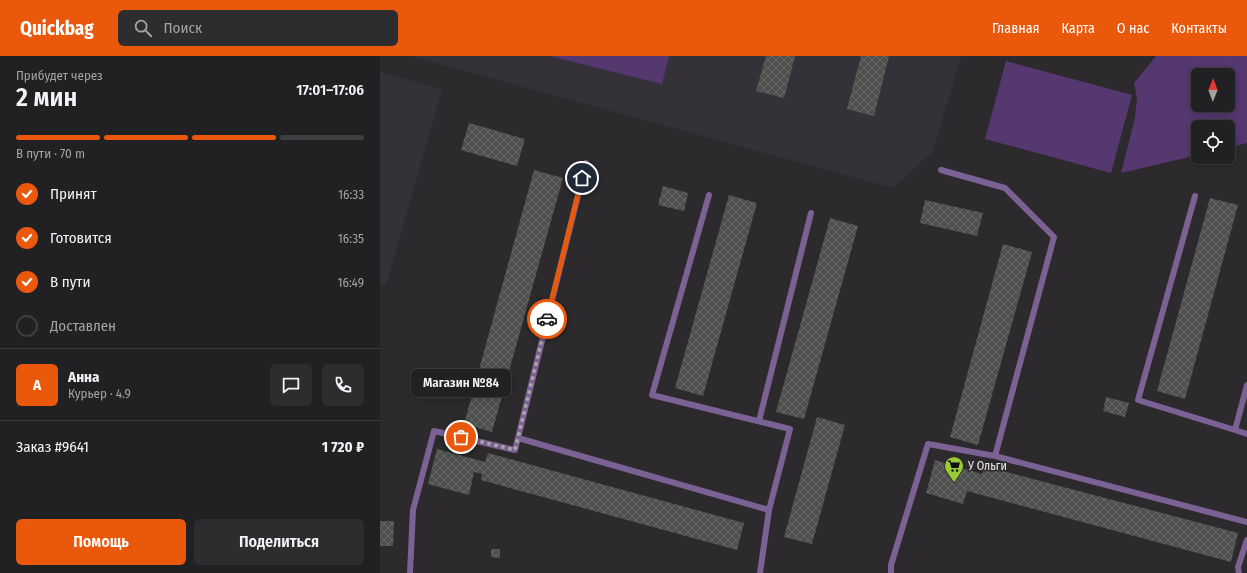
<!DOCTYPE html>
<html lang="ru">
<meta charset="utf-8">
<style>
:root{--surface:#212022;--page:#2d2d2f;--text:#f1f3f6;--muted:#a2a3a5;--line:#3e3e40;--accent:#ea580c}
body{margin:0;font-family:"Fira Sans Condensed",sans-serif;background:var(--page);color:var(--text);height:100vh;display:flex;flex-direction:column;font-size:15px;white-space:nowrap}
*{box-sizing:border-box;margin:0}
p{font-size:13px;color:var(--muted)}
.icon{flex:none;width:22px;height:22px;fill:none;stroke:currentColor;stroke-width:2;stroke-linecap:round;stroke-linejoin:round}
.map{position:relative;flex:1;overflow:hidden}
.side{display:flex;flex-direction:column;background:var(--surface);width:380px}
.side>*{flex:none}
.needle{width:26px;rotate:1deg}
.tools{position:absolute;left:811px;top:12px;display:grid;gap:8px}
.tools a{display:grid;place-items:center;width:44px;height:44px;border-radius:6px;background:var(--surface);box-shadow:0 2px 10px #0003,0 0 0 1px var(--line);font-size:20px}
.pin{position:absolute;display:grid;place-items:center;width:34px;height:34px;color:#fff;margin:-17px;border:2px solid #fff;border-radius:50%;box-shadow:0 1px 4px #0007}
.courier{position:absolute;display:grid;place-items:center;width:40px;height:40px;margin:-20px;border:3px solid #ea580c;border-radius:50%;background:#fff;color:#222;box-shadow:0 1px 5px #0007}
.bubble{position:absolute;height:28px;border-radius:6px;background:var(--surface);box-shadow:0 2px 10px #0003,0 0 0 1px var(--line);font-size:13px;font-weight:600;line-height:28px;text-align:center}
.overview em{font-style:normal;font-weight:600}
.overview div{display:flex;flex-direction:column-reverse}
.overview{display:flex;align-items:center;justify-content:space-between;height:68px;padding:0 16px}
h1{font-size:26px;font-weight:600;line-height:30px}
.bar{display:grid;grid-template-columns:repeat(4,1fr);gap:6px 4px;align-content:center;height:48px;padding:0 16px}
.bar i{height:5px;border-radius:3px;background:var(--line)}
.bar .current{background:var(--accent)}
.bar p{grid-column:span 4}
.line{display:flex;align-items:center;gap:10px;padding:0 16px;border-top:1px solid var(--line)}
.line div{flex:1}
.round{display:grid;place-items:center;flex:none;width:42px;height:42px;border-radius:6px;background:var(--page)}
ol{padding:0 16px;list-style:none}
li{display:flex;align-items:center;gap:12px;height:44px}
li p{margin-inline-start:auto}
li .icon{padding:4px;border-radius:50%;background:var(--accent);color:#fff;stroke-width:4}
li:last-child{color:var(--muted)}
li i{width:22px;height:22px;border:2px solid var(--line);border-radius:50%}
.button{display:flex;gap:8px;margin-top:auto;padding:8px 16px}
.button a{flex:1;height:46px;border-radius:6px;background:var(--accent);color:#fff;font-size:16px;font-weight:600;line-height:46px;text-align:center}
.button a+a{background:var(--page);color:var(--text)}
header{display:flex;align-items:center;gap:24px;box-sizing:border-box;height:56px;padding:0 20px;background:var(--accent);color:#fff}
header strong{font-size:19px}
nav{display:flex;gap:22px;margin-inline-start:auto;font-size:14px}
.search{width:280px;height:36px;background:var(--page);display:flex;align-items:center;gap:10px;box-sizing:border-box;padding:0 14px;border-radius:6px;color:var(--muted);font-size:15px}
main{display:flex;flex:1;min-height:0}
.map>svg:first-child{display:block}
</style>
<header>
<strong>Quickbag</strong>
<div class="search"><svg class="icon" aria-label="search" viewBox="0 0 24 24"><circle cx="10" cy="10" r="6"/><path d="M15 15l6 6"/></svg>Поиск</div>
<nav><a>Главная</a><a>Карта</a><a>О нас</a><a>Контакты</a></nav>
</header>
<main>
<section class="side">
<div class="overview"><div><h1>2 мин</h1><p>Прибудет через</p></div><em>17:01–17:06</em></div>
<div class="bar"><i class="current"></i><i class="current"></i><i class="current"></i><i></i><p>В пути · 70 m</p></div>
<ol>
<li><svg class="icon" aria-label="check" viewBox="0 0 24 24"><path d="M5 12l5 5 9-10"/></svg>Принят<p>16:33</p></li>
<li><svg class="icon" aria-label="check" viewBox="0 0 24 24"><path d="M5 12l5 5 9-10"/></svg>Готовится<p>16:35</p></li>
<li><svg class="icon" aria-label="check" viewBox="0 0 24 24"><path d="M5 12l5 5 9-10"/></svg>В пути<p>16:49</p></li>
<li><i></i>Доставлен</li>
</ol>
<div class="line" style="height:72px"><b class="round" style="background:var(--accent);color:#fff">А</b><div><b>Анна</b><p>Курьер · 4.9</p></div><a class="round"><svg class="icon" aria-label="chat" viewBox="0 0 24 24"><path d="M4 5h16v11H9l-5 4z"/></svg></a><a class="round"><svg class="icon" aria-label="phone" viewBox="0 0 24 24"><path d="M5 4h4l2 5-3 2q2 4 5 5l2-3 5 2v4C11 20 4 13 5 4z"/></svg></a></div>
<div class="line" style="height:52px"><div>Заказ #9641</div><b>1 720 ₽</b></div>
<div class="button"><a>Помощь</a><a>Поделиться</a></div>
</section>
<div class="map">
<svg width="867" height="517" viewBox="0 0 867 517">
<defs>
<pattern id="building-cross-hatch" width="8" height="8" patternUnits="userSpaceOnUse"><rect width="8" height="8" fill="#4e504d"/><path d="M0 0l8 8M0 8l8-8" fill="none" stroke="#686967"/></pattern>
</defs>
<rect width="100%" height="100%" fill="#2c2a2d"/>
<!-- built -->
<path fill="#353139" d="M 30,0 L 581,0 L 553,95 L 513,132 Z
M 0,16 L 62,33 L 6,230 L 0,228 Z"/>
<!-- green -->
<path fill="#55386f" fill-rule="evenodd" d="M 170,0 L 289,0 L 282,28 Z
M 776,0 L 867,0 L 867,87 L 848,92 L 848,71 L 818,71 L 818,99 L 741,117 L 755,62 L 757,42 L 754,27 ZM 818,19 L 848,19 L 848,49 L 818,49 Z
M 626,5 L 752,39 L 731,117 L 605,83 Z"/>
<!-- building -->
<path fill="url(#building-cross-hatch)" d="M 386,0 L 415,0 L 404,42 L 376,35 Z
M 481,0 L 509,0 L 494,60 L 467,53 Z
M 89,67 L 145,83 L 137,110 L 81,94 Z
M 154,114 L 183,122 L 112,376 L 84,368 Z
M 283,130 L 308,137 L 304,155 L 278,149 Z
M 349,139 L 377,147 L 323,340 L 295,332 Z
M 830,142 L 858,149 L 805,343 L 777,335 Z
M 545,144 L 603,157 L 597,180 L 540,167 Z
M 450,162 L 478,170 L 424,363 L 396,356 Z
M 623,188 L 652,196 L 598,389 L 570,381 Z
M 726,341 L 749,347 L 745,361 L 723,355 Z
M 437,361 L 465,369 L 432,488 L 404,481 Z
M 57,393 L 105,406 L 108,397 L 364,467 L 357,494 L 101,424 L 102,418 L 94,416 L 89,439 L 48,428 Z
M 555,404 L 602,418 L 604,410 L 858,477 L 851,506 L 587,435 L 583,448 L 546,437 Z
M 0,465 L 14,465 L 13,490 L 0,490 Z
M 111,493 L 120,493 L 120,502 L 111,501 Z"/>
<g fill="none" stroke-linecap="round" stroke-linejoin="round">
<!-- lane -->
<path stroke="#7b6194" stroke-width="6" d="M 329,139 L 272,339 L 410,373 L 389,454
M 815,140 L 758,344 L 855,374
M 867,329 L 855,374 L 867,378
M 379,365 L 431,157
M 138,382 L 389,454 L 380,517
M 615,400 L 867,466
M 30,517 L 33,454 L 54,375 L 135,394 L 206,107
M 511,517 L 511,509 L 548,388 L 615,400 L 674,181 L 625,132 L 561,114
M 859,517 L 858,511 L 867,484"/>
</g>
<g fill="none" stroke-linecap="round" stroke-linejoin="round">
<!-- done -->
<path stroke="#a8a7a9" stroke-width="4" stroke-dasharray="0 7.2" d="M 81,381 L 135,394 L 167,263"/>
<!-- route -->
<path stroke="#ea580c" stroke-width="5" d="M 167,263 L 202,122"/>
</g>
<!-- icons -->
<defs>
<g id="supermarket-pin" transform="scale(1)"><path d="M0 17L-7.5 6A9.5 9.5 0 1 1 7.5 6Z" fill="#98cb36" stroke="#2c2a2d"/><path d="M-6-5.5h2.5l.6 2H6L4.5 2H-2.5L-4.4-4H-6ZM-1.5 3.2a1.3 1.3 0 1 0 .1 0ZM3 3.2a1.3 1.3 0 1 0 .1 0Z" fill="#111"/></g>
</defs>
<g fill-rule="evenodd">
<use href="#supermarket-pin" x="574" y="410"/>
</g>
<g text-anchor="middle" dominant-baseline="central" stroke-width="3" stroke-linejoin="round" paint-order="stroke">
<!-- poi labels -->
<g font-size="12" fill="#ebebec" stroke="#2c2a2d" text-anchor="start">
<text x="588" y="410">У Ольги</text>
</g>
</g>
</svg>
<div class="tools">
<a><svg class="needle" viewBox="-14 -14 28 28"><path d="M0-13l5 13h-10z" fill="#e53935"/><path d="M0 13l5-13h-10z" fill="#a2a3a5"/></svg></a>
<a><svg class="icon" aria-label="locate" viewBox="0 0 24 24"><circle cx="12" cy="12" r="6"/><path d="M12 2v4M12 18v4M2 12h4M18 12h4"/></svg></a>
</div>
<div class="pin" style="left:81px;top:381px;background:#ea580c"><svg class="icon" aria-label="bag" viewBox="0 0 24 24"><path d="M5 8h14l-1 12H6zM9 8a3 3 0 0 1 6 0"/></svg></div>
<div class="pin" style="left:202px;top:122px;background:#1f2937"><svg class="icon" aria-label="home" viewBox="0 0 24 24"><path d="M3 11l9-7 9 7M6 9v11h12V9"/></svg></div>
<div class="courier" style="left:167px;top:263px"><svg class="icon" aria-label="car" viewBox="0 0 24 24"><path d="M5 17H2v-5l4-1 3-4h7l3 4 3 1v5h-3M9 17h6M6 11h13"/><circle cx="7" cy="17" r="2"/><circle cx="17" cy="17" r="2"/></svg></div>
<div class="bubble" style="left:31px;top:313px;width:100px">Магазин №84</div>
</div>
</main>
